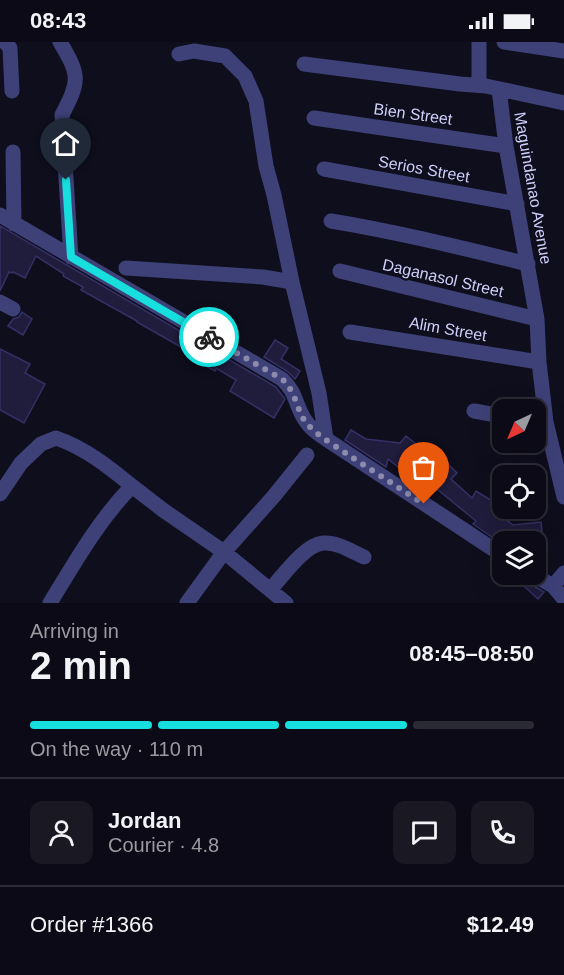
<!DOCTYPE html>
<meta charset="utf-8">
<style>
:root{--surface:#0b0a16;--page:#191823;--text:#f1f3f6;--muted:#9a9aa1;--line:#2b2b35;--accent:#16dfdd}
body{margin:0;font-family:Helvetica,sans-serif;background:var(--page);color:var(--text);height:100vh;display:flex;flex-direction:column;font-size:22px;white-space:nowrap}
*{box-sizing:border-box;margin:0}
p{font-size:20px;color:var(--muted)}
.icon{flex:none;width:33px;height:33px;fill:none;stroke:currentColor;stroke-width:2;stroke-linecap:round;stroke-linejoin:round}
.map{position:relative;height:561px;overflow:hidden}
.drawer{display:flex;flex-direction:column;background:var(--surface);flex:1}
.drawer>*{flex:none}
.needle{width:39px;rotate:224deg}
.buttons{position:absolute;left:492px;top:357px;display:grid;gap:12px}
.buttons a{display:grid;place-items:center;width:54px;height:54px;border-radius:12px;background:var(--surface);box-shadow:0 6px 24px #0002,0 0 0 2px var(--line);font-size:30px}
.pin{position:absolute;display:grid;place-items:center;width:51px;height:51px;color:#fff;margin:-62px -26px;border-radius:50% 50% 50% 0;rotate:-45deg;box-shadow:0 0 6px #0007}
.pin .icon{rotate:45deg}
.courier{position:absolute;display:grid;place-items:center;width:60px;height:60px;margin:-30px;border:4px solid #16dfdd;border-radius:50%;background:#fff;color:#222;box-shadow:0 2px 8px #0007}
.summary em{font-style:normal;font-weight:700}
.summary div{display:flex;flex-direction:column-reverse}
.summary{display:flex;align-items:center;justify-content:space-between;height:102px;padding:0 30px}
h1{font-size:39px;font-weight:700;line-height:45px}
.bar{display:grid;grid-template-columns:repeat(4,1fr);gap:9px 6px;align-content:center;height:72px;padding:0 30px}
.bar i{height:8px;border-radius:4px;background:var(--line)}
.bar .active{background:var(--accent)}
.bar p{grid-column:span 4}
.line{display:flex;align-items:center;gap:15px;padding:0 30px;border-top:2px solid var(--line)}
.line div{flex:1}
.round{display:grid;place-items:center;flex:none;width:63px;height:63px;border-radius:12px;background:var(--page)}
.status{display:flex;justify-content:space-between;align-items:center;height:42px;padding:0 30px;background:var(--surface);direction:ltr}
.status svg{height:16px;fill:currentColor}
.map>svg:first-child{display:block}
</style>
<div class="status"><b>08:43</b><svg viewBox="0 0 49 12"><path d="M0 12V9h3v3zM5 12V6h3v6zM10 12V3h3v9zM15 12V0h3v12zM26 1h20v11H26zM47 4h2v5h-2z"/></svg></div>
<div class="map">
<svg width="564" height="561" viewBox="0 0 564 561">
<rect width="100%" height="100%" fill="#0f0e1d"/>
<!-- building -->
<path fill="#1f1c3c" stroke="#353066" stroke-width="1.5" d="M 0,184 L 276,345 L 285,357 L 274,376 L 230,349 L 236,338 L 216,326 L 215,329 L 194,318 L 197,314 L 137,280 L 137,279 L 81,248 L 83,245 L 63,234 L 64,232 L 36,214 L 25,236 L 13,230 L 12,231 L 9,230 L 0,249 Z
M 22,270 L 32,277 L 23,293 L 8,284 L 13,277 L 19,275 Z
M 275,298 L 288,306 L 281,317 L 300,329 L 295,337 L 287,329 L 264,315 Z
M 0,307 L 30,322 L 25,331 L 45,342 L 24,381 L 0,368 Z
M 351,388 L 366,397 L 400,401 L 406,394 L 426,410 L 431,405 L 457,431 L 451,437 L 472,456 L 476,449 L 489,457 L 504,467 L 500,473 L 513,483 L 541,480 L 543,500 L 502,500 L 502,502 L 473,482 L 476,479 L 432,443 L 431,444 L 423,438 L 421,440 L 405,426 L 403,429 L 388,417 L 386,425 L 345,398 Z
M 511,532 L 522,532 L 527,540 L 544,550 L 538,557 Z"/>
<g fill="none" stroke-linecap="round" stroke-linejoin="round">
<!-- minor -->
<path stroke="#3d4178" stroke-width="15" d="M 5,0 L 10,6 L 12,49
M 60,0 C 80,34 80,38 62,73 L 71,215
M 504,0 L 564,9
M 179,12 L 194,9 L 225,14 L 245,34 L 256,59 L 266,124 L 274,153 L 292,240
M 304,22 L 460,42 L 486,44 L 564,61
M 479,43 L 479,0
M 499,47 L 506,104 L 537,277 L 539,320 L 546,380 L 564,455
M 314,76 L 506,104
M 13,110 L 14,182
M 324,127 L 517,162
M 0,173 L 282,337 C 297,351 295,363 305,378 C 310,386 318,392 326,397 L 502,513
M 331,179 C 398,190 462,206 528,222
M 126,226 L 263,235 L 292,240 L 319,351 L 326,397
M 340,229 L 537,277
M 0,260 L 13,267
M 350,290 L 539,320
M 474,369 L 502,374
M 0,452 L 21,421 L 41,402 L 56,396 C 85,406 109,425 132,444
M 532,532 L 553,544 L 564,557
M 553,544 L 564,531
M 270,548 C 283,534 304,503 323,501 C 337,500 351,509 364,515
M 50,561 C 75,520 98,479 132,444 L 163,468 L 224,510 L 286,561
M 187,561 L 224,510 L 274,454 L 307,413"/>
</g>
<g fill="none" stroke-linecap="round" stroke-linejoin="round">
<!-- done -->
<path stroke="#8c8bad" stroke-width="6" stroke-dasharray="0 10.8" d="M 209,295 L 282,337 C 298,352 296,371 309,384 C 321,396 337,405 350,414 C 375,430 399,446 424,462"/>
<!-- route -->
<path stroke="#16dfdd" stroke-width="8" d="M 66,138 L 71,215 L 209,295"/>
</g>
<g text-anchor="middle" dominant-baseline="central" stroke-width="4.5" stroke-linejoin="round" paint-order="stroke">
<!-- street labels -->
<g font-size="16" fill="#cfcffa" stroke="#0f0e1d">
<text transform="translate(413 72) rotate(8)">Bien Street</text>
<text transform="translate(424 127) rotate(10)">Serios Street</text>
<text transform="translate(533 146) rotate(80)">Maguindanao Avenue</text>
<text transform="translate(443 236) rotate(13)">Daganasol Street</text>
<text transform="translate(448 287) rotate(10)">Alim Street</text>
</g>
</g>
</svg>
<div class="buttons">
<a><svg class="needle" viewBox="-14 -14 28 28"><path d="M0-13l5 13h-10z" fill="#e53935"/><path d="M0 13l5-13h-10z" fill="#9a9aa1"/></svg></a>
<a><svg class="icon" aria-label="locate" viewBox="0 0 24 24"><circle cx="12" cy="12" r="6"/><path d="M12 2v4M12 18v4M2 12h4M18 12h4"/></svg></a>
<a><svg class="icon" aria-label="layers" viewBox="0 0 24 24"><path d="M12 4l9 5-9 5-9-5zM3 14l9 5 9-5"/></svg></a>
</div>
<div class="pin" style="left:424px;top:462px;background:#ea580c"><svg class="icon" aria-label="bag" viewBox="0 0 24 24"><path d="M5 8h14l-1 12H6zM9 8a3 3 0 0 1 6 0"/></svg></div>
<div class="pin" style="left:66px;top:138px;background:#1f2937"><svg class="icon" aria-label="home" viewBox="0 0 24 24"><path d="M3 11l9-7 9 7M6 9v11h12V9"/></svg></div>
<div class="courier" style="left:209px;top:295px"><svg class="icon" aria-label="bike" viewBox="0 0 24 24"><circle cx="6" cy="16" r="4"/><circle cx="18" cy="16" r="4"/><path d="M6 16l4-8h5l3 8M10 8l3 8H6M13 5h3"/></svg></div>
</div>
<section class="drawer">
<div class="summary"><div><h1>2 min</h1><p>Arriving in</p></div><em>08:45–08:50</em></div>
<div class="bar"><i class="active"></i><i class="active"></i><i class="active"></i><i></i><p>On the way · 110 m</p></div>
<div class="line" style="height:108px"><a class="round"><svg class="icon" aria-label="person" viewBox="0 0 24 24"><circle cx="12" cy="8" r="4"/><path d="M4 21q1-7 8-7t8 7"/></svg></a><div><b>Jordan</b><p>Courier · 4.8</p></div><a class="round"><svg class="icon" aria-label="chat" viewBox="0 0 24 24"><path d="M4 5h16v11H9l-5 4z"/></svg></a><a class="round"><svg class="icon" aria-label="phone" viewBox="0 0 24 24"><path d="M5 4h4l2 5-3 2q2 4 5 5l2-3 5 2v4C11 20 4 13 5 4z"/></svg></a></div>
<div class="line" style="height:78px"><div>Order #1366</div><b>$12.49</b></div>
</section>
